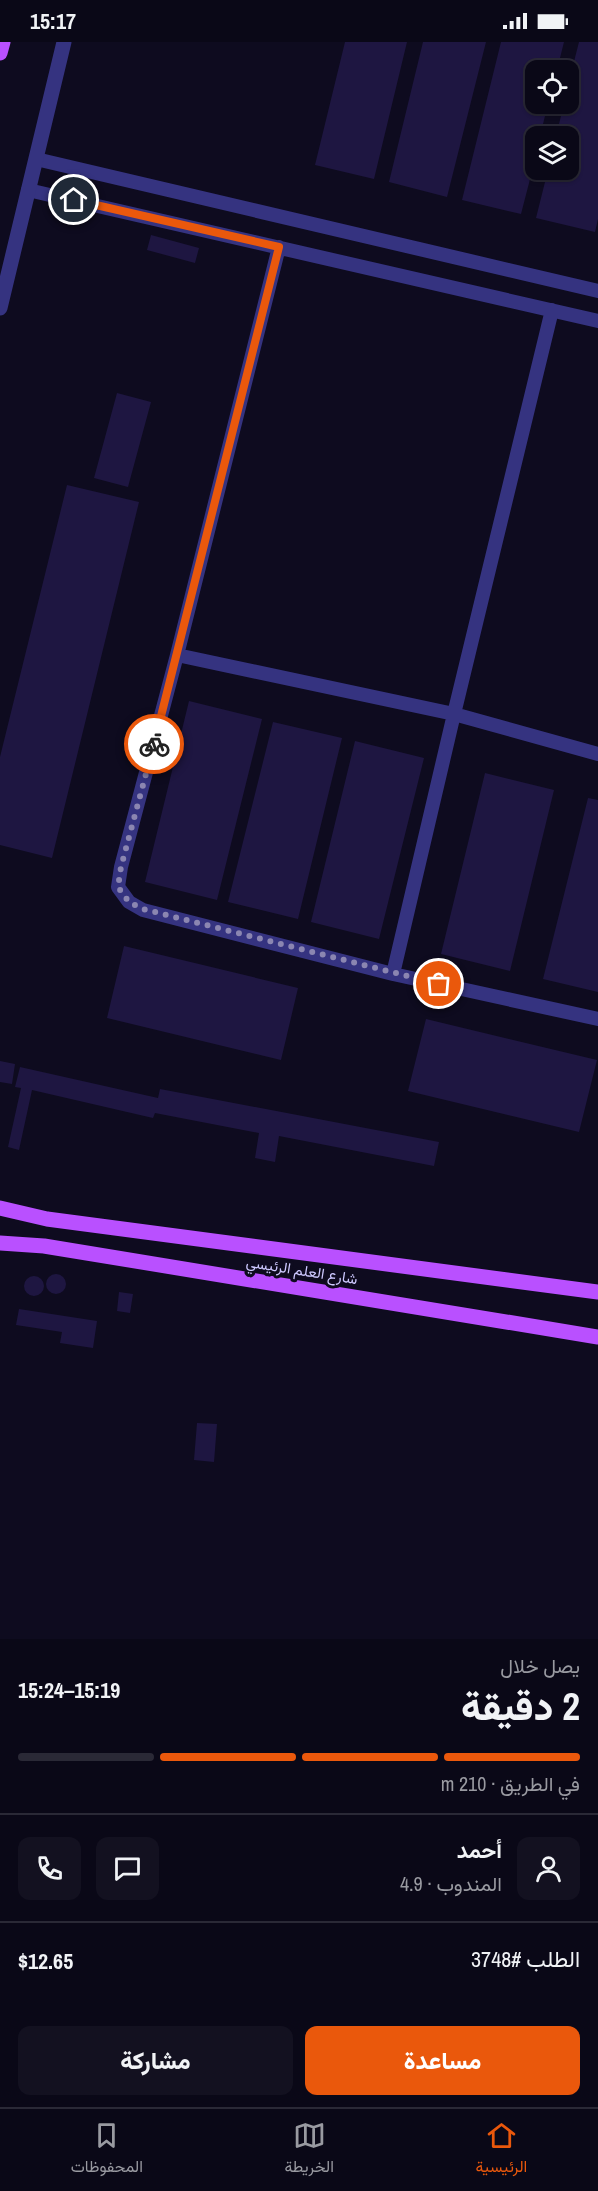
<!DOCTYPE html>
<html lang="ar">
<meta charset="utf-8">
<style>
:root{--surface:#0a0817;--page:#131120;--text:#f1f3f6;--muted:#999aa1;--line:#2a2936;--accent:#ea580c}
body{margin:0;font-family:"Archivo Narrow",Vazirmatn,sans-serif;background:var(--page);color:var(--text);direction:rtl;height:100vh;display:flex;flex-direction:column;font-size:22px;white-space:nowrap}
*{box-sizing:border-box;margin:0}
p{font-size:20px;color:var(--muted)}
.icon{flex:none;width:33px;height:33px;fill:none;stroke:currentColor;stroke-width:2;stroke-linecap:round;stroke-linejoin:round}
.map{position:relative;height:1597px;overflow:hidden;direction:ltr}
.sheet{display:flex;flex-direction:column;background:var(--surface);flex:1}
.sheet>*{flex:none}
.buttons{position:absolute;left:525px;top:18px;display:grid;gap:12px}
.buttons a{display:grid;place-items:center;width:54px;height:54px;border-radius:12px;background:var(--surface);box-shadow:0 2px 4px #0004,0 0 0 2px var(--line);font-size:30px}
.pin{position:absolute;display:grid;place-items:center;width:51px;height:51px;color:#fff;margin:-26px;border:3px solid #fff;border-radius:50%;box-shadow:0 2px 6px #0007}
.courier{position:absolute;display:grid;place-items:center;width:60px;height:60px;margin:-30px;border:4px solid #ea580c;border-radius:50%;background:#fff;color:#222;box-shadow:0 2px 8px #0007}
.headline em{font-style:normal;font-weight:800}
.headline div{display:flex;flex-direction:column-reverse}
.headline{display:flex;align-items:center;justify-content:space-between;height:102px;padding:0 18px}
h1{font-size:39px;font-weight:800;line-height:45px}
.bar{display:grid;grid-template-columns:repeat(4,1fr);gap:9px 6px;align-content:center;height:72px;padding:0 18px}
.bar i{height:8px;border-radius:4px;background:var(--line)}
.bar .on{background:var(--accent)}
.bar p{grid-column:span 4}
.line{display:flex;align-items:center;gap:15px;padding:0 18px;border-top:2px solid var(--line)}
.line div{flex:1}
.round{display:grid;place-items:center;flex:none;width:63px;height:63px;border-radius:12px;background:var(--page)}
.primary-button{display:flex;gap:12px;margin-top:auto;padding:12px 18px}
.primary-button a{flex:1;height:69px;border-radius:12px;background:var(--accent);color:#fff;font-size:24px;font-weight:800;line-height:69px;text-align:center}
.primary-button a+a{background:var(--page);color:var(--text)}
.status{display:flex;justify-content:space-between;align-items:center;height:42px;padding:0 30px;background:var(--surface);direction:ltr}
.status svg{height:16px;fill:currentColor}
.menu{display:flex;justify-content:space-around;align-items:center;height:84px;border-top:2px solid var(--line);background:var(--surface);font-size:16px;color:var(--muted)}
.menu a{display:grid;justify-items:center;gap:3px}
.menu .on{color:var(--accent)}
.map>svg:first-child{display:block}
</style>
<div class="status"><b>15:17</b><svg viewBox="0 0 49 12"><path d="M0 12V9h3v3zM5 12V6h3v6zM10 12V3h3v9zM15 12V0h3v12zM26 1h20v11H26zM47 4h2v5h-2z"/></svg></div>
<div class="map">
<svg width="598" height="1597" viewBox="0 0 598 1597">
<rect width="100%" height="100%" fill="#0e0b1f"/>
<!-- building -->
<path fill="#1e1641" d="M 345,0 L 407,0 L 374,137 L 315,123 Z
M 423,0 L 486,0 L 447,155 L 389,140 Z
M 501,0 L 564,0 L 557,28 L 536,28 L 536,62 L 548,62 L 540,94 L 536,94 L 536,114 L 521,172 L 462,158 Z
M 579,0 L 598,0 L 598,177 L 595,190 L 536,176 L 548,128 L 568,128 L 568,94 L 556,94 L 564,62 L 568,62 L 568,43 Z
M 151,193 L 199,206 L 195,221 L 147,208 Z
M 117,351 L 151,360 L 128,445 L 94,436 Z
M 67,443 L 139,460 L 52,816 L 0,803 L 0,715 Z
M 189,659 L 262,677 L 217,858 L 145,840 Z
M 273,680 L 342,696 L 298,877 L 228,860 Z
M 355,699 L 424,716 L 379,897 L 311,880 Z
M 485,731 L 554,748 L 510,929 L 441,912 Z
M 588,756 L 598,758 L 598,950 L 543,937 Z
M 124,904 L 298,946 L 281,1018 L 107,976 Z
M 426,977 L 597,1018 L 579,1090 L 408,1049 Z
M 0,1019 L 15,1022 L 12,1042 L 0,1040 Z
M 20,1025 L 158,1056 L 160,1047 L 439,1100 L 434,1124 L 279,1094 L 275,1120 L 255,1116 L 259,1091 L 155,1071 L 153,1076 L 32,1048 L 19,1108 L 8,1105 L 21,1046 L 15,1045 Z
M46 1242a10 10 0 1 1 20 0a10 10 0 1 1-20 0Z
M24 1244a10 10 0 1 1 20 0a10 10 0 1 1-20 0Z
M 119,1250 L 133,1252 L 130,1271 L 117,1269 Z
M 19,1267 L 97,1279 L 93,1306 L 60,1301 L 62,1290 L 16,1283 Z
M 197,1381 L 217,1382 L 214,1420 L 194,1418 Z"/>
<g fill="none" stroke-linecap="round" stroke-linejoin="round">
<!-- lane -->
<path stroke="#353380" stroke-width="14" d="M 36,117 L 598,249
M 28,148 L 598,279
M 279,205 L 177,613 L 454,672 L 598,712
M 177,613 L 121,825 L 118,845 L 129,860 L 143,868 L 393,932 L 598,977
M 393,932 L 454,672 L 552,268"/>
<!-- street -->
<path stroke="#353380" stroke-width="15" d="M 0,266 L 64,0"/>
<!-- primary -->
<path stroke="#b950ff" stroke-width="15" d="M 0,11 L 3,0
M 0,1166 L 47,1177 L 598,1250
M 0,1201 L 44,1204 L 598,1295"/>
</g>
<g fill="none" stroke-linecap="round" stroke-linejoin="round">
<!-- done -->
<path stroke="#8b86b1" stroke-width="6" stroke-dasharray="0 10.8" d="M 154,702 L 121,825 L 118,845 L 129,860 L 143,867 L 439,942"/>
<!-- route -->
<path stroke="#ea580c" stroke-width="8" d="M 74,158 L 279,205 L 154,702"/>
</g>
<g text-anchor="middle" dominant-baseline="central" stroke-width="6" stroke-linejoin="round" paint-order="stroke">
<!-- street labels -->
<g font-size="15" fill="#cec9ff" stroke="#0e0b1f">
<text transform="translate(302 1228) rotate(9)">شارع العلم الرئيسي</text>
</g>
</g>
</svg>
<div class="buttons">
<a><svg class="icon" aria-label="locate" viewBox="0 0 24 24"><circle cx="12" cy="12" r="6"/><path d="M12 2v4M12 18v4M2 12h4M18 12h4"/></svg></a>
<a><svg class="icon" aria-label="layers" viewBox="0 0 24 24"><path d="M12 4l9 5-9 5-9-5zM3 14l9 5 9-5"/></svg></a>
</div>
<div class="pin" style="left:439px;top:942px;background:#ea580c"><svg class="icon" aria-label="bag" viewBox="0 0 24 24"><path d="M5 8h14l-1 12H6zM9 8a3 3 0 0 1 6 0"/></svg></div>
<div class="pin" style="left:74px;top:158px;background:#1f2937"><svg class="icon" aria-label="home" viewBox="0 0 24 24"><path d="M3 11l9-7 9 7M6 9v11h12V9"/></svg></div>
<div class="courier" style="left:154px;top:702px"><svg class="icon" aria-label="bike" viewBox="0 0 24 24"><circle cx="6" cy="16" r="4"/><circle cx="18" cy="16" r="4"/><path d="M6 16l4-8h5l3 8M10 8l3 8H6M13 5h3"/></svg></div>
</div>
<section class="sheet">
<div class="headline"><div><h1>2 دقيقة</h1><p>يصل خلال</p></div><em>15:19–15:24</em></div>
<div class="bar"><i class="on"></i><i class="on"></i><i class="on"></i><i></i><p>في الطريق · 210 m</p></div>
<div class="line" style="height:108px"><a class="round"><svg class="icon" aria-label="person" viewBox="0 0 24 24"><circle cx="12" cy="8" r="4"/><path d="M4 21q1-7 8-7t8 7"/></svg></a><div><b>أحمد</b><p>المندوب · 4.9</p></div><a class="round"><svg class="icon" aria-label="chat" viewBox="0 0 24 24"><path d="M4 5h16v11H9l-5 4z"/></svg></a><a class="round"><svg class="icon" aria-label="phone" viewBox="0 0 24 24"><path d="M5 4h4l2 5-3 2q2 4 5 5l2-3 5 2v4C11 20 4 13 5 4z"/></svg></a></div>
<div class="line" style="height:78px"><div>الطلب #3748</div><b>$12.65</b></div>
<div class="primary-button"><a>مساعدة</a><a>مشاركة</a></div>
</section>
<nav class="menu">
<a class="on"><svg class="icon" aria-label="home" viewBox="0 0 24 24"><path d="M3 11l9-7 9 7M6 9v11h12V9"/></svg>الرئيسية</a>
<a><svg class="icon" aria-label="map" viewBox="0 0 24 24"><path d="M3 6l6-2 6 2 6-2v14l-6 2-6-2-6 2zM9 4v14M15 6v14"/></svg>الخريطة</a>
<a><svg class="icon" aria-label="saved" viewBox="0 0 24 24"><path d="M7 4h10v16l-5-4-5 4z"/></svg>المحفوظات</a>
</nav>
